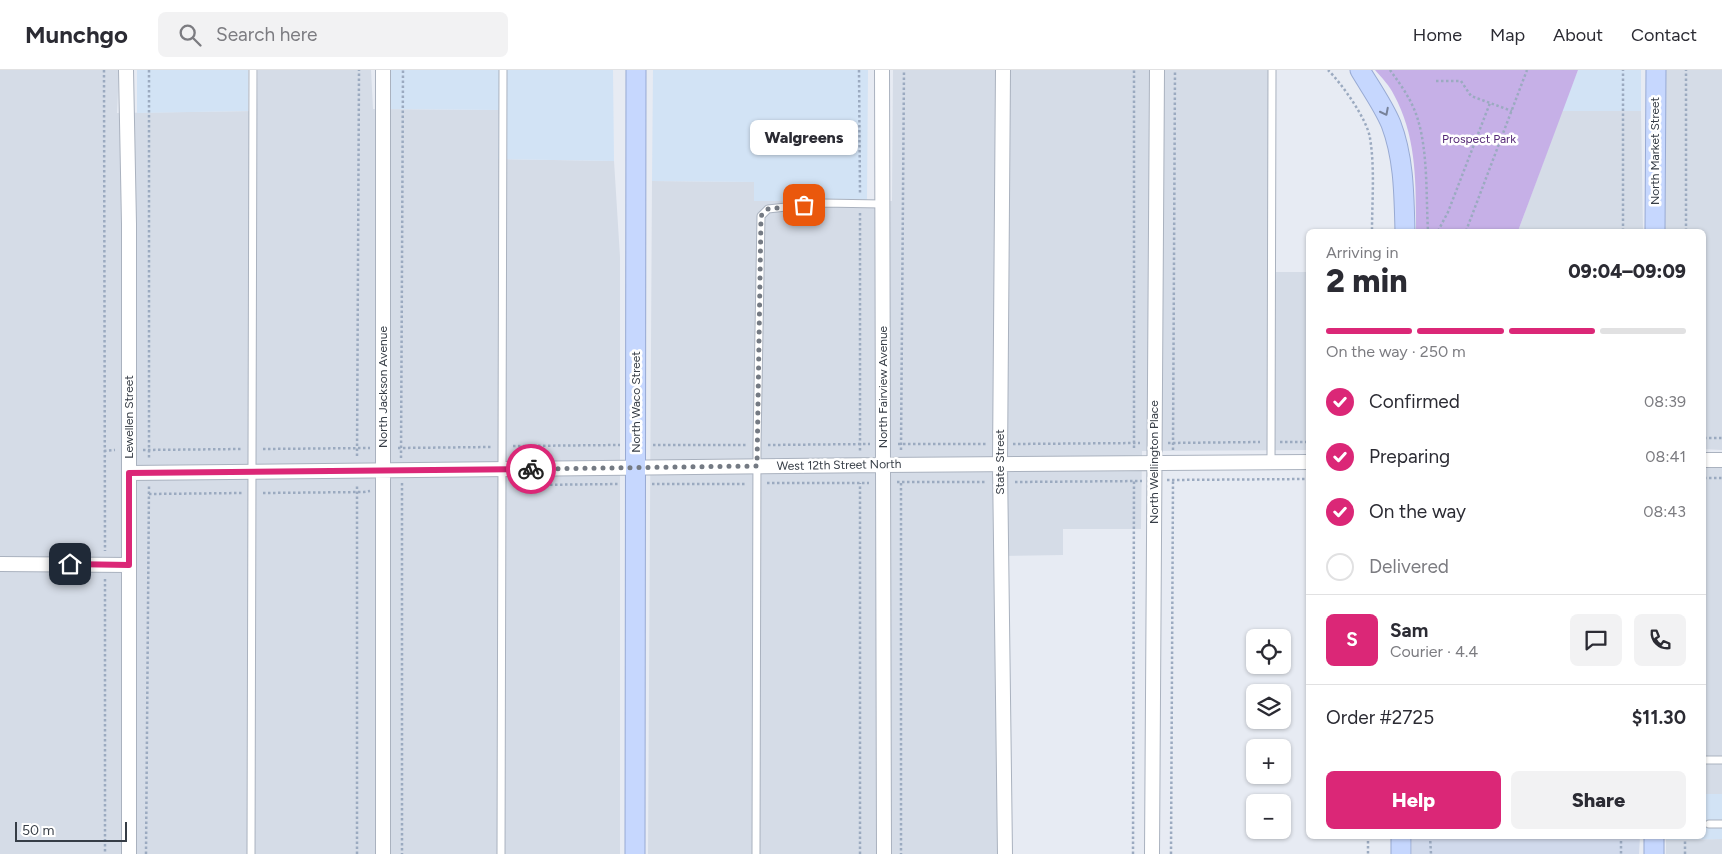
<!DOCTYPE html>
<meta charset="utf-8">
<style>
:root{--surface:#fff;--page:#f2f2f3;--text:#2b2b33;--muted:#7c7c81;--line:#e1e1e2;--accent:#db2777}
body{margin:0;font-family:Figtree,sans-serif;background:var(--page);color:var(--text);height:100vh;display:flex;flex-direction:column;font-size:19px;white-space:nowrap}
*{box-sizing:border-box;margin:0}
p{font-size:16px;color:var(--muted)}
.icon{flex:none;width:28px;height:28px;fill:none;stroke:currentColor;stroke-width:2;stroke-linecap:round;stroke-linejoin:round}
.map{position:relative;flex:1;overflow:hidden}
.drawer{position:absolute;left:1306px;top:159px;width:400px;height:610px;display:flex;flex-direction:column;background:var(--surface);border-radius:8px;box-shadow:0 1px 4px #0004}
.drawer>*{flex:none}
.controls{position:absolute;left:1246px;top:559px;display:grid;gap:10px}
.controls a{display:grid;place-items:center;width:45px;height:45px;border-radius:8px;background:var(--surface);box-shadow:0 1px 4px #0004;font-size:25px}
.scale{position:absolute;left:15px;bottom:12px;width:112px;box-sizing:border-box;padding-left:5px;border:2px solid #363d46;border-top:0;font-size:14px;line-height:18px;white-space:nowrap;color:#363d46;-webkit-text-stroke:4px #fff;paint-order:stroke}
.pin{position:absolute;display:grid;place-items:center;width:42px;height:42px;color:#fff;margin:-21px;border-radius:10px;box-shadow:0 2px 8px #0006}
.courier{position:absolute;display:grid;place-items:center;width:50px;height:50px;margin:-25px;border:4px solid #db2777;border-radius:50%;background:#fff;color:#222;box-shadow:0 1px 6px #0007}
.bubble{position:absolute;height:35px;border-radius:8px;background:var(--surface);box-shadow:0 1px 4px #0004;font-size:16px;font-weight:800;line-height:35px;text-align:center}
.summary em{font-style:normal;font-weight:800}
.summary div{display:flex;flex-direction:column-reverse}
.summary{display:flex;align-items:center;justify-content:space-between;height:85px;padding:0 20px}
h1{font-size:32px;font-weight:800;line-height:38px}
.bar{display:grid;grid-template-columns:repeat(4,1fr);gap:8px 5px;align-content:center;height:60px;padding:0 20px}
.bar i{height:6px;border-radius:4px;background:var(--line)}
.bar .on{background:var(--accent)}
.bar p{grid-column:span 4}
.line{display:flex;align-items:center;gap:12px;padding:0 20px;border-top:1px solid var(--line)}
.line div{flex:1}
.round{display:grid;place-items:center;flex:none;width:52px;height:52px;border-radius:8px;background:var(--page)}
ol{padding:0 20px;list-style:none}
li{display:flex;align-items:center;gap:15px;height:55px}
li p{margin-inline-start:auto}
li .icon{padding:5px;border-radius:50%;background:var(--accent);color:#fff;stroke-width:4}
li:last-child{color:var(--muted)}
li i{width:28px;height:28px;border:2px solid var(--line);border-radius:50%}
.button{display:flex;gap:10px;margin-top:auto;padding:10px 20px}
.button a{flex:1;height:58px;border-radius:8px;background:var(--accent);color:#fff;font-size:20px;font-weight:800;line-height:58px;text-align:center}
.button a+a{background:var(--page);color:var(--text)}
header{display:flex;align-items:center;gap:30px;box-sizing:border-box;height:70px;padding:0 25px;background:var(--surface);border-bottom:1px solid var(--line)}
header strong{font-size:24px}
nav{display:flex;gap:28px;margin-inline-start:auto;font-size:18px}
.search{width:350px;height:45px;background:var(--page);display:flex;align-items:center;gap:12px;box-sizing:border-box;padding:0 18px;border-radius:8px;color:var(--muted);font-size:19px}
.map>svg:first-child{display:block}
</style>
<header>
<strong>Munchgo</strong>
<div class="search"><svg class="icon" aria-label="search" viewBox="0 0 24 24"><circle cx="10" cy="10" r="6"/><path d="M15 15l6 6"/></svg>Search here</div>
<nav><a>Home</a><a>Map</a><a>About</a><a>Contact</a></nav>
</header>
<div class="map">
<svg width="1722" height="784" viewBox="0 0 1722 784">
<rect width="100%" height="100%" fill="#e7ebf3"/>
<!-- residential -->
<path fill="#d5dce7" d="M 0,0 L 119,0 L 117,43 L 257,41 L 258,0 L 371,0 L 373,39 L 499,40 L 498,89 L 614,91 L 620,187 L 620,784 L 0,784 Z
M 893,0 L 1268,0 L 1271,202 L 1309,202 L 1309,380 L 1142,381 L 1141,459 L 1063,459 L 1063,485 L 996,486 L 998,784 L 648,784 L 652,111 L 754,112 L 754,131 L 892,131 Z
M 1666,0 L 1722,0 L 1722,380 L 1704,379 L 1704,161 L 1665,161 Z
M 1562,41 L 1641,41 L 1643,161 L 1518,161 Z
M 1704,397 L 1722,397 L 1722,724 L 1704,724 Z
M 1722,769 L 1722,784 L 1666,784 L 1666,770 Z"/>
<!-- commercial -->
<path fill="#d2e3f5" d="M 137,0 L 248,0 L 248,41 L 137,43 Z
M 388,0 L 613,0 L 614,91 L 498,89 L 499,40 L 388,39 Z
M 653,0 L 868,0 L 867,131 L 754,131 L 754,112 L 652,111 Z
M 1578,0 L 1641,0 L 1641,41 L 1562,41 Z
M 1704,724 L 1722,724 L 1722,769 L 1666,770 L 1666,766 L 1704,766 Z"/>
<!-- education -->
<path fill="#d1daec" d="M 1412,766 L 1640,766 L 1639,784 L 1412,784 Z"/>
<!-- green -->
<path fill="#c6b0e7" d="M 1375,0 L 1578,0 L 1518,161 L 1416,161 C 1416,114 1417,67 1394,25 C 1390,16 1382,8 1375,0 Z"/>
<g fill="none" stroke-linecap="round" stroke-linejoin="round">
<!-- lane casing -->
<g stroke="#aab2bf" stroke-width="9">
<path id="lane" d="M 1271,392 L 1272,0
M 1704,690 L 1722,690
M 1709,754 L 1722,754
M 251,784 L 253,0
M 501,784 L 503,0
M 756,784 L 757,375 L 761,146 L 768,139 L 822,133 L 882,134"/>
</g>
<!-- street casing -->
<g stroke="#aab2bf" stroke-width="16">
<path id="street" d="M 126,0 L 129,154 L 129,784
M 882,0 L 884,784
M 1003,0 L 1000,394 L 1005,784
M 1704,390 L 1722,390
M 129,403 L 883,395 L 1309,392
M 0,494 L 129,495
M 383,784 L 383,0
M 1152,784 L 1157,0"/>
</g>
<!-- secondary casing -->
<g stroke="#98aad3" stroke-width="21">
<path id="secondary" d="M 1360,0 C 1370,17 1383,35 1391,54 C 1404,88 1404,125 1405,161
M 1655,161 L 1656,0
M 1654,766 L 1654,784
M 635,784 L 636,0
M 1401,784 L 1401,766"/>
</g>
<!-- path -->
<path stroke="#9baac0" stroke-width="2.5" stroke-dasharray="2.5 2.5" stroke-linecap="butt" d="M 104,0 L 105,481
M 149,0 L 149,390
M 859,0 L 860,123
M 1328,0 C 1342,14 1367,49 1370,68 C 1375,99 1372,131 1372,161
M 1390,0 C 1401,15 1413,32 1418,50 C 1428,83 1426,127 1428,161
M 1436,11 L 1461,11 L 1471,26 L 1512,41
M 860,143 L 860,383
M 1438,161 L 1448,142 L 1490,33
M 1466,161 L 1527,0
M 1623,161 L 1623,0
M 1686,161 L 1686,0
M 1704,368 L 1722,368
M 1280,372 L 1309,372
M 1168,373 L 1260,372
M 898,374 L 987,374
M 1013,374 L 1140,373
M 653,375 L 747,375
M 768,375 L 870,374
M 513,376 L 620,375
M 398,378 L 492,377
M 1134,378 L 1134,0
M 263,379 L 370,378
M 143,380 L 242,379
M 901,380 L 904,0
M 1173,380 L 1175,0
M 104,381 L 115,380
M 357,386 L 359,0
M 401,388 L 403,0
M 1704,408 L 1722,408
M 1167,410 L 1309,409
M 897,412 L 987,412
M 1015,412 L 1142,411
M 402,413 L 402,784
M 767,413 L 869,413
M 901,413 L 901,784
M 652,414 L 747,414
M 530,415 L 619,414
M 263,423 L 364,422 L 370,421
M 149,424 L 243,423
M 105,509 L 105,784
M 1368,766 L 1368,784
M 1430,766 L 1431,784
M 1621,766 L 1621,784
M 1621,767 L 1629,766
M 146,784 L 149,416
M 357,784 L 357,414
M 860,784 L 860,413
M 1133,784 L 1134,409
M 1171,784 L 1173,411
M 1685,784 L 1685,766"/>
<!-- lane -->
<use href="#lane" stroke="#fff" stroke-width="7"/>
<!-- street -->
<use href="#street" stroke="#fff" stroke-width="14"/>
<!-- secondary -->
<use href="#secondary" stroke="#c6d7fe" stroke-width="19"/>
</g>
<!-- one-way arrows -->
<defs><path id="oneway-chevron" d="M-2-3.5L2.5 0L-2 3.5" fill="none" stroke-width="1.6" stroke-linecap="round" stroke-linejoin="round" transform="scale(1.25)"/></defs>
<use stroke="#778299" href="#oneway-chevron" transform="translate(1385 42) rotate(63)"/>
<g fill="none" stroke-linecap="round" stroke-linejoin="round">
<!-- done -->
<path stroke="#747a83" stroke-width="5" stroke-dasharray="0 9" d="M 531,399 L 757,396 L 761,146 L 768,139 L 804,135"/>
<!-- route -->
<path stroke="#db2777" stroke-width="6" d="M 70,494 L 129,495 L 129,403 L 531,399"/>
</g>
<g text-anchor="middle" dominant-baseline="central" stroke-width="5" stroke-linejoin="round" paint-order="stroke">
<!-- park labels -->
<g font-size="12" fill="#562a77" stroke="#fff">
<text x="1479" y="69">Prospect Park</text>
</g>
<!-- street labels -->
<g font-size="12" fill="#363d46" stroke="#fff">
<text transform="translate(1655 81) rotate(-90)">North Market Street</text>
<text transform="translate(383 317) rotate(-90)">North Jackson Avenue</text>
<text transform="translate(883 317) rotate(-90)">North Fairview Avenue</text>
<text transform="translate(636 332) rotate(-90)">North Waco Street</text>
<text transform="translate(129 347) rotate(-90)">Lewellen Street</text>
<text transform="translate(1000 392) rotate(-90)">State Street</text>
<text transform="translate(1154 392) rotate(-90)">North Wellington Place</text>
<text transform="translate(839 395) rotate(-1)">West 12th Street North</text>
</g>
</g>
</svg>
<div class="controls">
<a><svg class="icon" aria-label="locate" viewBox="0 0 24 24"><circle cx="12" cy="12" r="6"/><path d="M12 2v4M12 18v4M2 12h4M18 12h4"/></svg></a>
<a><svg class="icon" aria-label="layers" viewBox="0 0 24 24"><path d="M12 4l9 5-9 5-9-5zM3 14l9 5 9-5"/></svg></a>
<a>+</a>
<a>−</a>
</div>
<div class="scale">50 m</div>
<div class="pin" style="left:804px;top:135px;background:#ea580c"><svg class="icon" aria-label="bag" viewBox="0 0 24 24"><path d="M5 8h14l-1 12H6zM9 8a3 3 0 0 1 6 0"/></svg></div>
<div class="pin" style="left:70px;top:494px;background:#1f2937"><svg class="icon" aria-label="home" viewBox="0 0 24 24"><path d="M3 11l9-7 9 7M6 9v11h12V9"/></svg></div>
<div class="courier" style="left:531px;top:399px"><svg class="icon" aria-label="bike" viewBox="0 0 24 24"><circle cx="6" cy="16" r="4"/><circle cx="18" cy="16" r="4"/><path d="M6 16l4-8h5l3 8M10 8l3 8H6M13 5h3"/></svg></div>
<div class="bubble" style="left:750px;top:50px;width:108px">Walgreens</div>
<section class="drawer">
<div class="summary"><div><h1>2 min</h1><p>Arriving in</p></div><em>09:04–09:09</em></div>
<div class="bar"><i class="on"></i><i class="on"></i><i class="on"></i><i></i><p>On the way · 250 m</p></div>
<ol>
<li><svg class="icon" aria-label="check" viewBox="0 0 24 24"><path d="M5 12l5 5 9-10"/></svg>Confirmed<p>08:39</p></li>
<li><svg class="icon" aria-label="check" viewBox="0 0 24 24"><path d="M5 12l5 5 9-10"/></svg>Preparing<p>08:41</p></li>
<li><svg class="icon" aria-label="check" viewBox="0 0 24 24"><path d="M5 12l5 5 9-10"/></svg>On the way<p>08:43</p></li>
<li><i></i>Delivered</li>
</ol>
<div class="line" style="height:90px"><b class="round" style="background:var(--accent);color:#fff">S</b><div><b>Sam</b><p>Courier · 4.4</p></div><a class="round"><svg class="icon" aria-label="chat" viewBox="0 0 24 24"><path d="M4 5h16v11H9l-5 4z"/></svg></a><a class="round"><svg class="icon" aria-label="phone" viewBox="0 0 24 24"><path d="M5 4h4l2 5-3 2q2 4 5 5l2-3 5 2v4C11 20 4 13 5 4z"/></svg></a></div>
<div class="line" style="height:65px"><div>Order #2725</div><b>$11.30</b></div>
<div class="button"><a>Help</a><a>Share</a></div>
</section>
</div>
